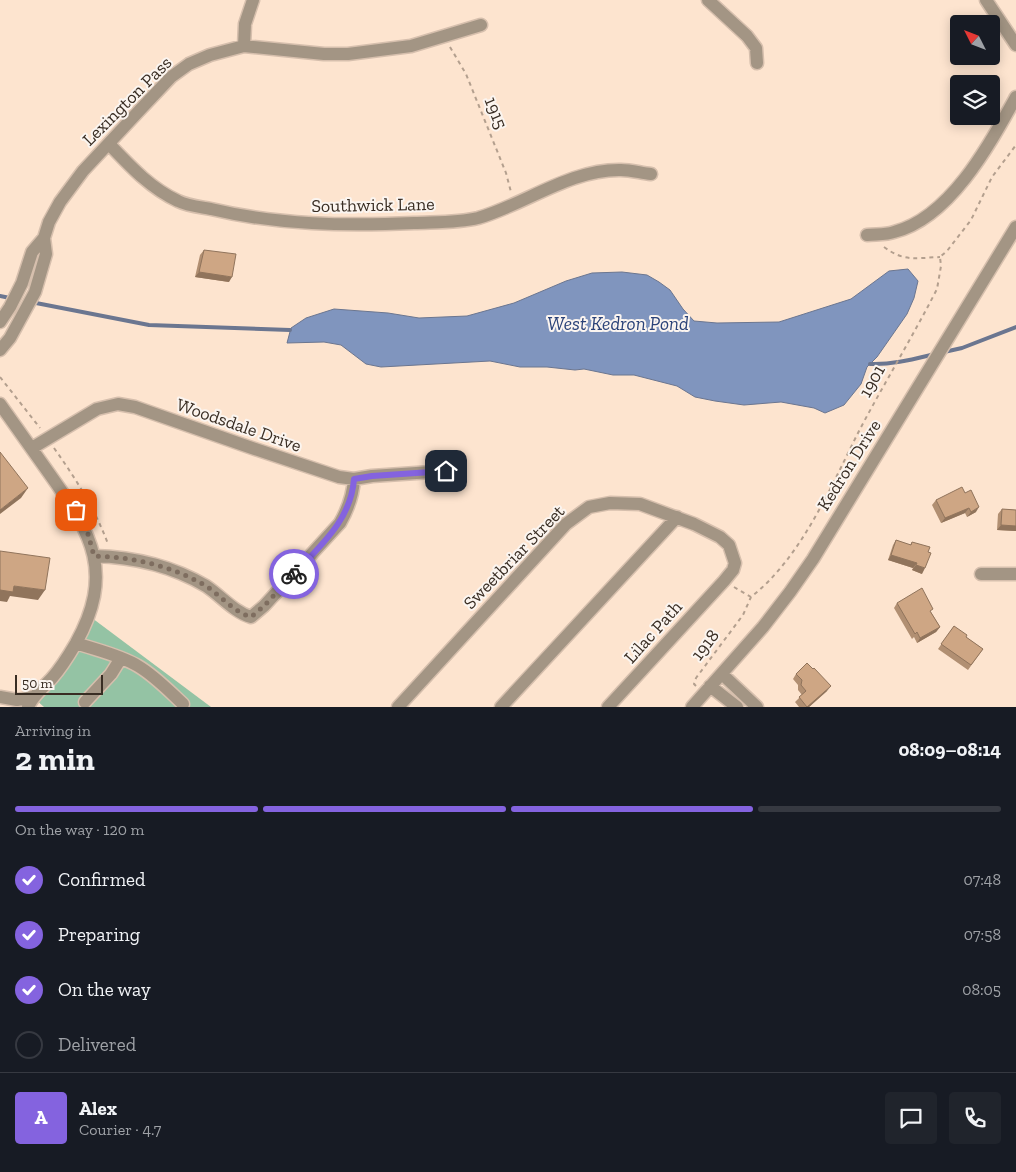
<!DOCTYPE html>
<meta charset="utf-8">
<style>
:root{--surface:#171b24;--page:#20242c;--text:#f1f3f6;--muted:#9ea1a6;--line:#363941;--accent:#8463df}
body{margin:0;font-family:"Zilla Slab",serif;background:var(--page);color:var(--text);height:100vh;display:flex;flex-direction:column;font-size:19px;white-space:nowrap}
*{box-sizing:border-box;margin:0}
p{font-size:16px;color:var(--muted)}
.icon{flex:none;width:28px;height:28px;fill:none;stroke:currentColor;stroke-width:2;stroke-linecap:round;stroke-linejoin:round}
.map{position:relative;height:707px;overflow:hidden}
.side{display:flex;flex-direction:column;background:var(--surface);flex:1}
.side>*{flex:none}
.needle{width:32px;rotate:312deg}
.controls{position:absolute;left:950px;top:15px;display:grid;gap:10px}
.controls a{display:grid;place-items:center;width:50px;height:50px;border-radius:5px;background:var(--surface);box-shadow:0 2px 12px #0003;font-size:25px}
.scale{position:absolute;left:15px;bottom:12px;width:88px;box-sizing:border-box;padding-left:5px;border:2px solid #392d23;border-top:0;font-size:14px;line-height:18px;white-space:nowrap;color:#392d23;-webkit-text-stroke:4px #fbf5f0;paint-order:stroke}
.pin{position:absolute;display:grid;place-items:center;width:42px;height:42px;color:#fff;margin:-21px;border-radius:10px;box-shadow:0 2px 8px #0006}
.courier{position:absolute;display:grid;place-items:center;width:50px;height:50px;margin:-25px;border:4px solid #8463df;border-radius:50%;background:#fff;color:#222;box-shadow:0 1px 6px #0007}
.overview em{font-style:normal;font-weight:700}
.overview div{display:flex;flex-direction:column-reverse}
.overview{display:flex;align-items:center;justify-content:space-between;height:85px;padding:0 15px}
h1{font-size:32px;font-weight:700;line-height:38px}
.bar{display:grid;grid-template-columns:repeat(4,1fr);gap:8px 5px;align-content:center;height:60px;padding:0 15px}
.bar i{height:6px;border-radius:4px;background:var(--line)}
.bar .selected{background:var(--accent)}
.bar p{grid-column:span 4}
.line{display:flex;align-items:center;gap:12px;padding:0 15px;border-top:1px solid var(--line)}
.line div{flex:1}
.round{display:grid;place-items:center;flex:none;width:52px;height:52px;border-radius:5px;background:var(--page)}
ol{padding:0 15px;list-style:none}
li{display:flex;align-items:center;gap:15px;height:55px}
li p{margin-inline-start:auto}
li .icon{padding:5px;border-radius:50%;background:var(--accent);color:#fff;stroke-width:4}
li:last-child{color:var(--muted)}
li i{width:28px;height:28px;border:2px solid var(--line);border-radius:50%}
.map>svg:first-child{display:block}
</style>
<div class="map">
<svg width="1016" height="707" viewBox="0 0 1016 707">
<rect width="100%" height="100%" fill="#fde4cf"/>
<!-- forest -->
<path fill="#94c3a4" d="M 92,618 L 211,707 L 44,707 L 35,699 Z"/>
<!-- water -->
<path fill="#8095be" stroke="#6b7690" d="M 908,269 L 918,281 L 914,298 L 907,314 L 877,357 L 867,367 L 861,384 L 844,405 L 825,413 L 814,408 L 781,402 L 744,405 L 715,401 L 695,397 L 677,386 L 634,375 L 613,375 L 584,369 L 575,370 L 547,367 L 520,367 L 490,361 L 381,367 L 366,364 L 341,345 L 324,342 L 287,343 L 291,328 L 306,318 L 334,309 L 388,313 L 419,318 L 467,316 L 514,303 L 566,281 L 592,273 L 622,272 L 647,275 L 659,282 L 670,290 L 683,309 L 694,321 L 717,323 L 779,322 L 851,299 L 889,271 Z"/>
<g fill="none" stroke-linecap="round" stroke-linejoin="round">
<!-- stream -->
<path stroke="#6b7690" stroke-width="4" d="M 0,296 L 10,298
M 36,303 L 149,325 L 290,330
M 944,352 L 962,348 L 1016,327
M 870,364 C 892,365 914,359 935,354"/>
<!-- minor casing -->
<g stroke="#d6bfad" stroke-width="15">
<path id="minor" d="M 708,0 L 747,36 L 756,48 L 757,63
M 986,0 L 1016,45
M 244,46 L 245,24 L 253,0
M 109,144 C 130,166 150,188 178,201 C 188,206 201,207 211,209 C 278,225 346,226 414,223 C 435,222 458,223 478,218 C 526,204 570,169 621,170 C 631,170 641,173 651,174
M 867,235 C 876,234 886,235 894,232 C 950,218 990,144 1016,97
M 0,322 L 10,307 L 22,283 L 32,252 L 44,238 L 49,222 L 60,202 L 83,171 L 138,112 L 171,77 L 189,64 L 210,55 L 244,46 L 324,54 L 348,54 L 411,46 L 481,25
M 0,350 L 10,338 L 35,292 L 46,254 L 44,238
M 0,404 C 17,428 34,452 51,476 C 93,535 114,574 76,643 C 69,655 61,668 52,678 C 43,688 33,695 28,707
M 32,448 L 97,409 L 118,404 L 135,407 L 252,448 L 339,477 L 354,479 L 372,476 L 446,471
M 94,556 C 133,557 172,566 206,586 C 221,596 234,612 251,617 L 264,606 L 340,523 C 348,509 353,496 354,479
M 981,574 L 1016,574
M 76,643 C 96,650 120,655 138,666 C 155,676 169,691 183,704
M 722,674 L 757,707
M 710,686 L 737,707
M 0,697 L 17,700 L 33,697
M 85,702 L 111,674 L 121,658
M 398,707 L 566,524 L 589,507 L 610,503 L 640,504 L 694,524 L 720,537 L 729,545 L 735,563 L 733,570 L 724,581 L 608,707
M 501,707 L 677,517
M 692,707 L 763,627 L 790,592 L 813,559 L 1016,227"/>
</g>
<!-- path -->
<path stroke="#b39f8e" stroke-width="2" stroke-dasharray="4 4" stroke-linecap="butt" d="M 450,47 L 466,74 L 506,173 L 511,192
M 884,247 C 904,262 916,258 940,257
M 0,377 L 40,428
M 54,448 C 76,479 95,509 108,544
M 734,587 L 751,597 C 802,557 831,486 860,429 C 885,382 913,336 937,289 L 941,266 L 940,257 L 947,251 L 971,220 L 992,177 L 1016,145
M 696,686 L 694,684 L 696,678 L 743,615 L 751,597"/>
<!-- minor -->
<use href="#minor" stroke="#a39584" stroke-width="12"/>
</g>
<!-- wall -->
<path fill="#b18f72" d="M 204,250 L 229,282 L 195,277 L 200,255 Z
M 965,493 L 976,512 L 967,517 L 965,513 L 941,523 L 932,505 L 936,500 Z
M 1002,509 L 1016,510 L 1016,531 L 997,530 L 998,514 Z
M 896,540 L 910,545 L 912,542 L 922,574 L 912,570 L 913,568 L 888,560 L 893,545 Z
M 897,603 L 931,612 L 940,627 L 936,632 L 917,643 L 914,637 L 912,639 L 894,608 Z
M 954,626 L 966,637 L 983,649 L 968,670 L 938,649 Z
M 796,674 L 827,691 L 809,707 L 799,707 L 795,702 L 802,695 L 798,690 L 798,685 L 793,679 Z"/>
<!-- shaded-wall -->
<path fill="#90745c" d="M 199,272 L 232,277 L 229,282 L 195,277 Z
M 28,488 L 21,498 L 0,514 L 0,510 Z
M 979,507 L 976,512 L 967,517 L 971,512 Z
M 969,508 L 965,513 L 941,523 L 945,518 Z
M 1001,525 L 1016,526 L 1016,531 L 997,530 Z
M 891,555 L 917,563 L 913,568 L 888,560 Z
M 916,565 L 925,568 L 922,574 L 912,570 Z
M 14,586 L 45,590 L 38,600 L 10,596 L 7,602 L 0,601 L 0,590 Z
M 940,627 L 936,632 L 917,643 L 920,638 Z
M 831,686 L 827,691 L 809,707 L 807,707 Z"/>
<!-- building -->
<path fill="#cea684" stroke="#90745c" d="M 204,250 L 236,254 L 232,277 L 199,272 Z
M 0,452 L 28,488 L 0,510 Z
M 962,487 L 965,493 L 971,490 L 979,507 L 971,512 L 969,508 L 945,518 L 936,500 Z
M 1002,509 L 1016,510 L 1016,526 L 1001,525 Z
M 896,540 L 911,545 L 912,542 L 930,547 L 928,552 L 931,553 L 925,568 L 916,565 L 917,563 L 891,555 Z
M 0,551 L 50,558 L 45,590 L 14,586 L 13,592 L 0,590 Z
M 922,588 L 933,609 L 930,611 L 940,627 L 920,638 L 917,632 L 915,634 L 897,603 Z
M 954,626 L 967,635 L 966,637 L 983,649 L 971,665 L 941,644 Z
M 807,663 L 813,669 L 814,668 L 831,686 L 807,707 L 799,697 L 806,691 L 801,685 L 802,680 L 796,674 Z"/>
<g fill="none" stroke-linecap="round" stroke-linejoin="round">
<!-- done -->
<path stroke="#7e6d5f" stroke-width="5" stroke-dasharray="0 9" d="M 76,510 L 88,534 L 94,556 C 133,557 172,566 206,586 C 221,596 234,612 251,617 L 264,606 L 294,574"/>
<!-- route -->
<path stroke="#8463df" stroke-width="6" d="M 294,574 C 321,545 351,520 354,479 L 372,476 L 446,471"/>
</g>
<g text-anchor="middle" dominant-baseline="central" stroke-width="4" stroke-linejoin="round" paint-order="stroke">
<!-- street labels -->
<g font-size="18" fill="#392d23" stroke="#fbf5f0">
<text transform="translate(127 101) rotate(-45)">Lexington Pass</text>
<text transform="translate(496 113) rotate(68)">1915</text>
<text transform="translate(373 205) rotate(-1)">Southwick Lane</text>
<text transform="translate(872 381) rotate(-61)">1901</text>
<text transform="translate(239 425) rotate(19)">Woodsdale Drive</text>
<text transform="translate(849 465) rotate(-58)">Kedron Drive</text>
<text transform="translate(514 557) rotate(-46)">Sweetbriar Street</text>
<text transform="translate(653 632) rotate(-48)">Lilac Path</text>
<text transform="translate(705 645) rotate(-53)">1918</text>
</g>
<!-- water labels -->
<g font-size="19" font-style="italic" fill="#2a4278" stroke="#fbf5f0">
<text x="618" y="323">West Kedron Pond</text>
</g>
</g>
</svg>
<div class="controls">
<a><svg class="needle" viewBox="-14 -14 28 28"><path d="M0-13l5 13h-10z" fill="#e53935"/><path d="M0 13l5-13h-10z" fill="#9ea1a6"/></svg></a>
<a><svg class="icon" aria-label="layers" viewBox="0 0 24 24"><path d="M12 4l9 5-9 5-9-5zM3 14l9 5 9-5"/></svg></a>
</div>
<div class="scale">50 m</div>
<div class="pin" style="left:76px;top:510px;background:#ea580c"><svg class="icon" aria-label="bag" viewBox="0 0 24 24"><path d="M5 8h14l-1 12H6zM9 8a3 3 0 0 1 6 0"/></svg></div>
<div class="pin" style="left:446px;top:471px;background:#1f2937"><svg class="icon" aria-label="home" viewBox="0 0 24 24"><path d="M3 11l9-7 9 7M6 9v11h12V9"/></svg></div>
<div class="courier" style="left:294px;top:574px"><svg class="icon" aria-label="bike" viewBox="0 0 24 24"><circle cx="6" cy="16" r="4"/><circle cx="18" cy="16" r="4"/><path d="M6 16l4-8h5l3 8M10 8l3 8H6M13 5h3"/></svg></div>
</div>
<section class="side">
<div class="overview"><div><h1>2 min</h1><p>Arriving in</p></div><em>08:09–08:14</em></div>
<div class="bar"><i class="selected"></i><i class="selected"></i><i class="selected"></i><i></i><p>On the way · 120 m</p></div>
<ol>
<li><svg class="icon" aria-label="check" viewBox="0 0 24 24"><path d="M5 12l5 5 9-10"/></svg>Confirmed<p>07:48</p></li>
<li><svg class="icon" aria-label="check" viewBox="0 0 24 24"><path d="M5 12l5 5 9-10"/></svg>Preparing<p>07:58</p></li>
<li><svg class="icon" aria-label="check" viewBox="0 0 24 24"><path d="M5 12l5 5 9-10"/></svg>On the way<p>08:05</p></li>
<li><i></i>Delivered</li>
</ol>
<div class="line" style="height:90px"><b class="round" style="background:var(--accent);color:#fff">A</b><div><b>Alex</b><p>Courier · 4.7</p></div><a class="round"><svg class="icon" aria-label="chat" viewBox="0 0 24 24"><path d="M4 5h16v11H9l-5 4z"/></svg></a><a class="round"><svg class="icon" aria-label="phone" viewBox="0 0 24 24"><path d="M5 4h4l2 5-3 2q2 4 5 5l2-3 5 2v4C11 20 4 13 5 4z"/></svg></a></div>
</section>
